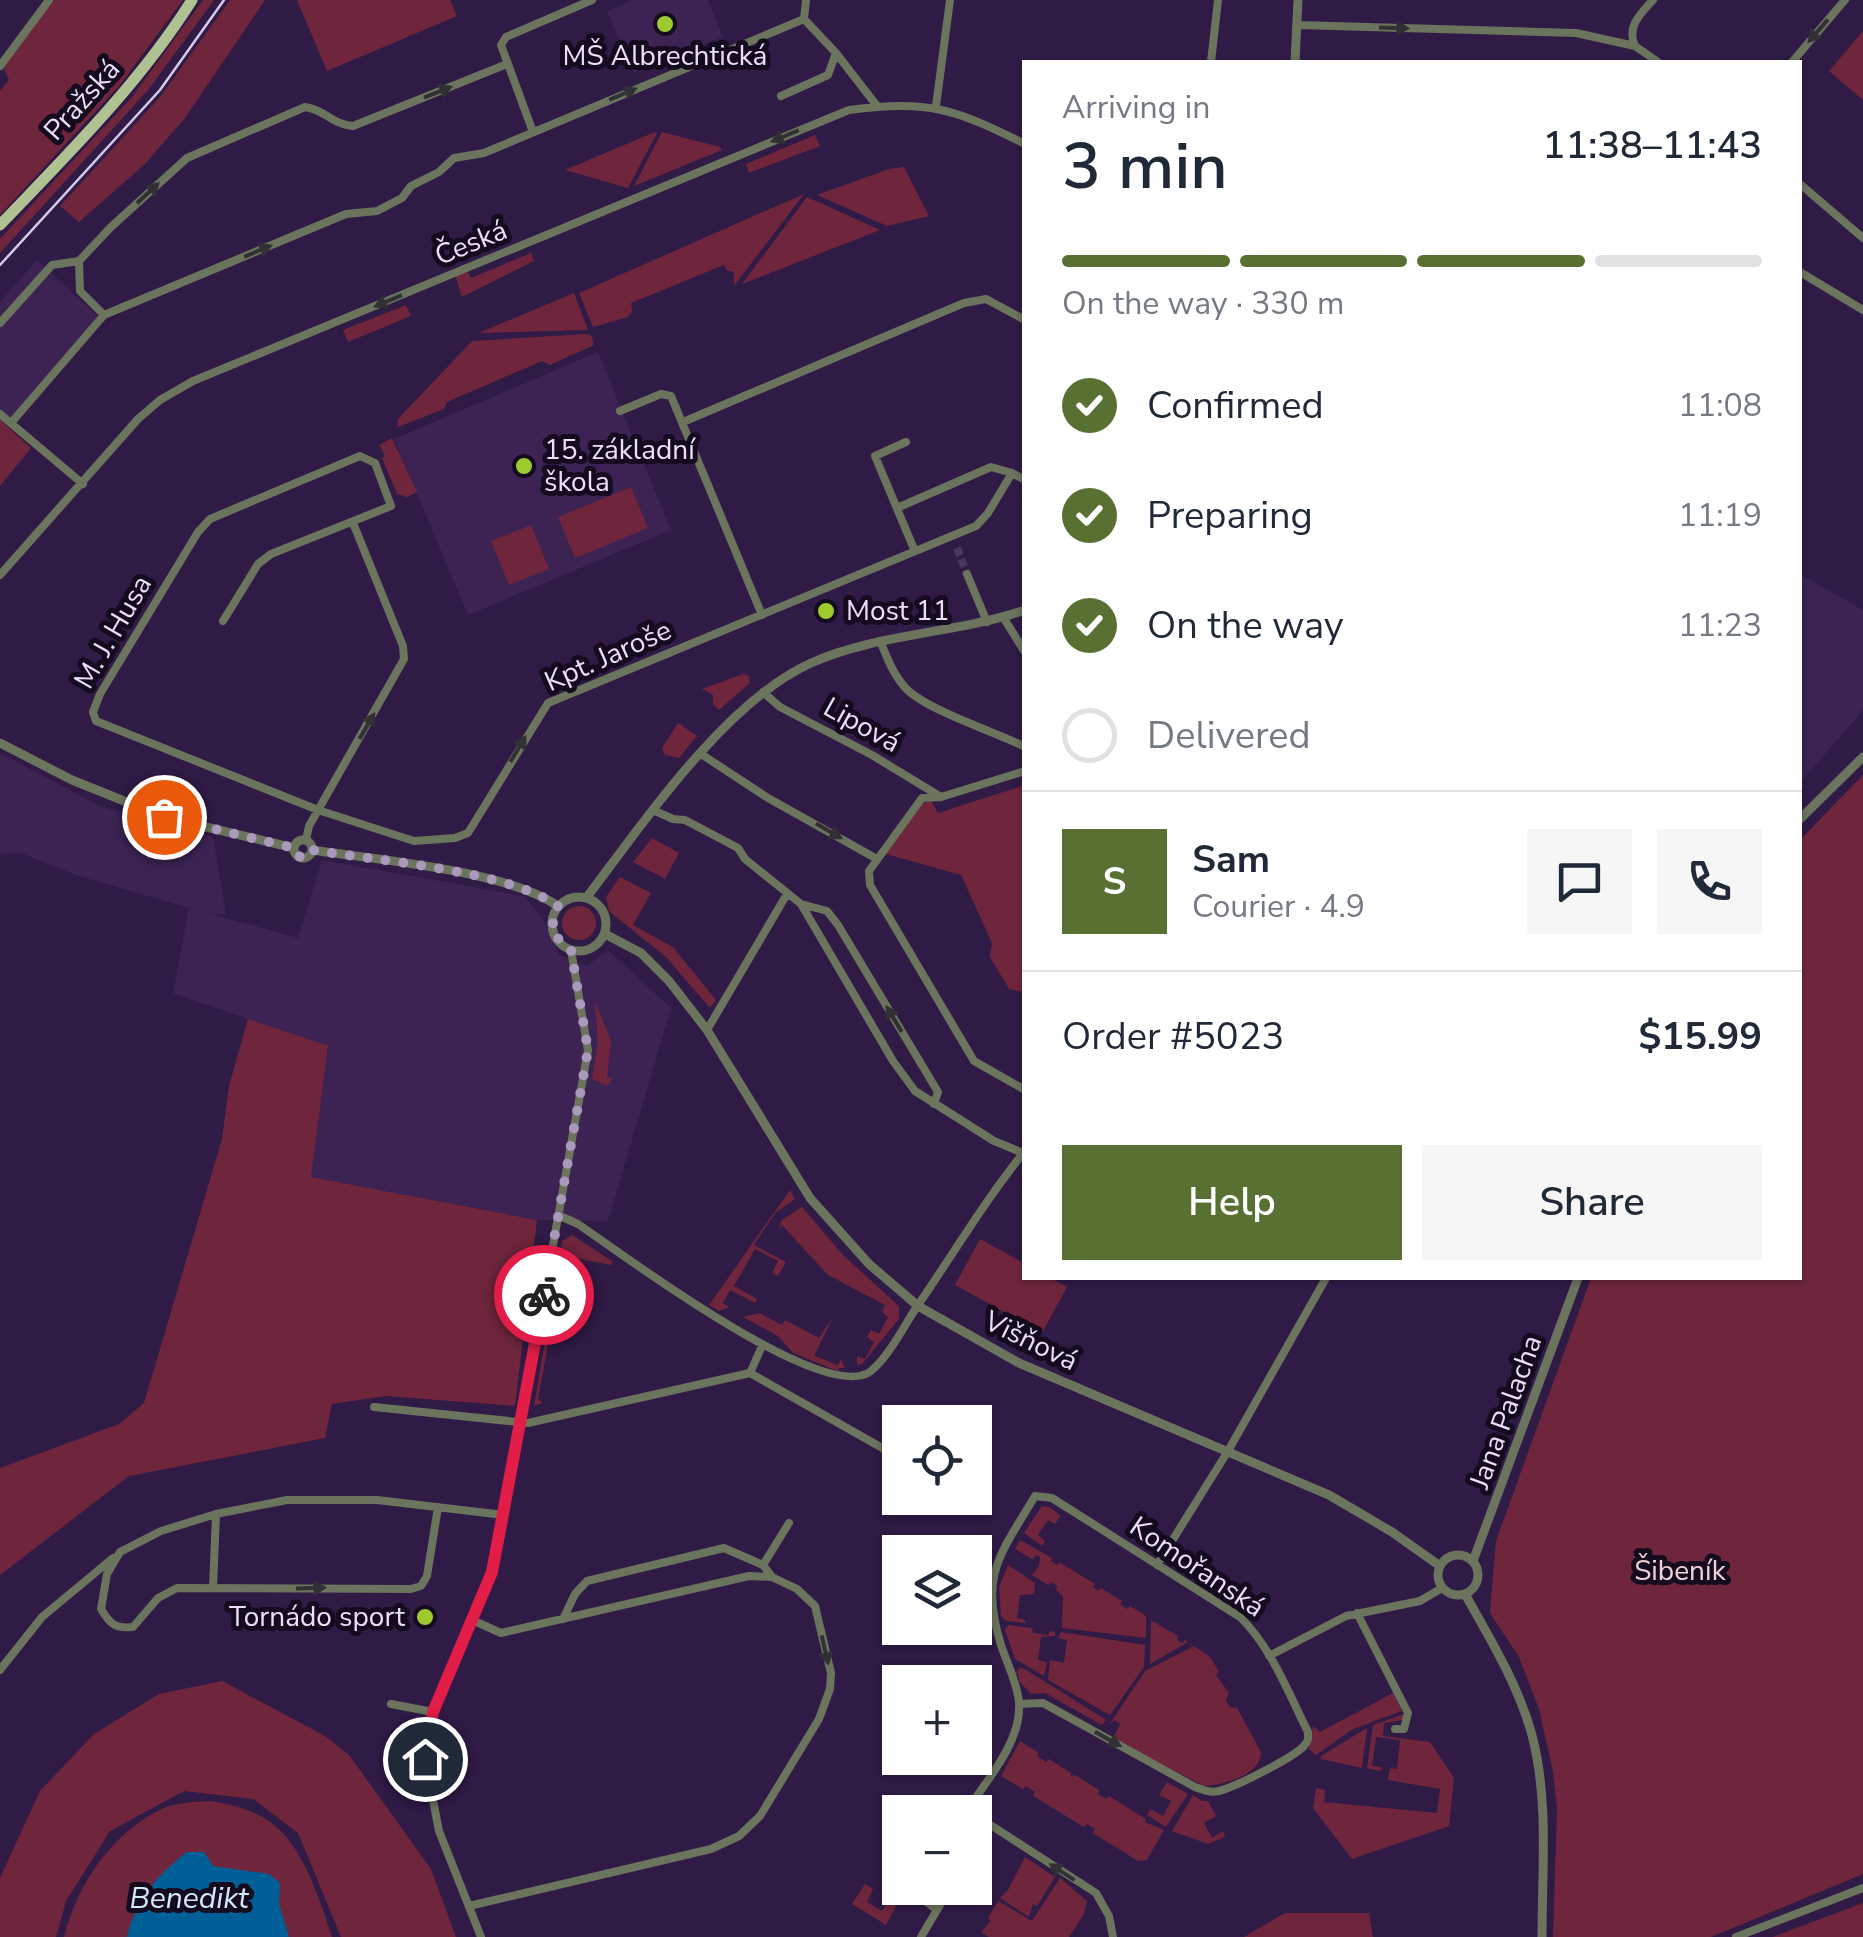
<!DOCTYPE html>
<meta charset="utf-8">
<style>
:root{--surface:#fff;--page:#f6f6f7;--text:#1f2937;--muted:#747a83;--line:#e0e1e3;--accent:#587133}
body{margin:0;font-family:"Nunito Sans",sans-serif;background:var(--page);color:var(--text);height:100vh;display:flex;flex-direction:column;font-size:38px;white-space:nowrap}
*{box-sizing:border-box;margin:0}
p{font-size:32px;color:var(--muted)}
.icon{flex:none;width:55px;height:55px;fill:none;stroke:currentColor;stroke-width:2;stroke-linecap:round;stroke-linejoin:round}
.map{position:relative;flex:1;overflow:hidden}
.details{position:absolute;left:1022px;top:60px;width:780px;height:1220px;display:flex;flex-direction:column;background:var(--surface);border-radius:0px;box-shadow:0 2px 8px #0004}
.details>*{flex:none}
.controls{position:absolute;left:882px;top:1405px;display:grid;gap:20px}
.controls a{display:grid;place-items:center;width:110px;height:110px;border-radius:0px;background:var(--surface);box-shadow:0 2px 8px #0004;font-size:50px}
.pin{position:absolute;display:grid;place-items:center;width:85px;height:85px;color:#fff;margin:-42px;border:5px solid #fff;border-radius:50%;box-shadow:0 2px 10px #0007}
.courier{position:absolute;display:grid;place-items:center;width:100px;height:100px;margin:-50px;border:8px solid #e11d48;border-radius:50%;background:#fff;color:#222;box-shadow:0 2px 12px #0007}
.head em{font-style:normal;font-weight:600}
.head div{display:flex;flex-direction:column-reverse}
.head{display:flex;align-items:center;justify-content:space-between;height:170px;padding:0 40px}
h1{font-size:65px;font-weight:600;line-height:75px}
.bar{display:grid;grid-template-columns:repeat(4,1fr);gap:15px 10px;align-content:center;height:120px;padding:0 40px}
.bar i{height:12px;border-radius:8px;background:var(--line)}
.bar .current{background:var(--accent)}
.bar p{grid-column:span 4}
.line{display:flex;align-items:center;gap:25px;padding:0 40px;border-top:2px solid var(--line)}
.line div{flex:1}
.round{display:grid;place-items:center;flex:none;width:105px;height:105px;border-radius:0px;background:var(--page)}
ol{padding:0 40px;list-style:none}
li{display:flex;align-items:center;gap:30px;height:110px}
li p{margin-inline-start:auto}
li .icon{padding:10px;border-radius:50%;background:var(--accent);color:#fff;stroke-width:4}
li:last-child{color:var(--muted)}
li i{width:55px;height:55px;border:5px solid var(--line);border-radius:50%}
.primary-button{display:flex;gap:20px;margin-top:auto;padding:20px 40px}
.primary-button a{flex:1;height:115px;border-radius:0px;background:var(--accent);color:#fff;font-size:40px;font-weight:600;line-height:115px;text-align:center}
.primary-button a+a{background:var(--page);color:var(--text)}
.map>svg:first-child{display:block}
</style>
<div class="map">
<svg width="1863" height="1937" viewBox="0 0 1863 1937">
<rect width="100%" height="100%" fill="#301a46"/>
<!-- built -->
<path fill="#3c2354" d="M 633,0 L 708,0 L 723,37 L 633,73 L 607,11 Z
M 37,260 L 98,316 L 7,426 L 0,420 L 0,302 Z
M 598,352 L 671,530 L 468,615 L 394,439 Z
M 1800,574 L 1863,610 L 1863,710 L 1800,783 Z
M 0,753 L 102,807 L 213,837 L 226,915 L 208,913 L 298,938 L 322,860 L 524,896 L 542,917 L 559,955 L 587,966 L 608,950 L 671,1008 L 608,1221 L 537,1220 L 311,1177 L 328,1047 L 173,993 L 189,908 L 76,875 L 21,853 L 0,854 Z"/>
<!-- green -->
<path fill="#6f263c" d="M 54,0 L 183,0 L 120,85 L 0,215 L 0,91 L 9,80 L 3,66 Z
M 203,0 L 214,0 L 149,89 L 0,253 L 0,239 L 132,97 Z
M 230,0 L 265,0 L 185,118 L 145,164 L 79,222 L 60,206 L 160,97 Z
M 297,0 L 450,0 L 457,16 L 327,71 Z
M 1862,32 L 1863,33 L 1863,100 L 1829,71 Z
M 662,132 L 720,147 L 722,150 L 634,186 Z
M 657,133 L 628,188 L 565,170 L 655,132 Z
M 815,135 L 820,146 L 749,173 L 746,164 Z
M 904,167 L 929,216 L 887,226 L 817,195 L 889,169 Z
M 804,194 L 734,286 L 734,272 L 728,271 L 724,265 L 631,303 L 632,311 L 628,317 L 593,327 L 579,293 Z
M 807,197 L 880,230 L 742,284 Z
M 531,253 L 534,261 L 462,297 L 455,275 L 467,271 L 471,278 Z
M 574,293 L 588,330 L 481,333 L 481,332 Z
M 406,305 L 411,316 L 348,342 L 343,330 Z
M 585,334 L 591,335 L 594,345 L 550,365 L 542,361 L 447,402 L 444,409 L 398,427 L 398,419 L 472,341 Z
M 0,420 L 31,448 L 0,486 Z
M 392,438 L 417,492 L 407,497 L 397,494 L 382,458 L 385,456 L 380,446 L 376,447 Z
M 631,487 L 648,528 L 575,558 L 558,517 Z
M 531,525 L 549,569 L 509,585 L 491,541 Z
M 743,674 L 749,676 L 750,683 L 719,710 L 713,704 L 713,695 L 702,689 Z
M 678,723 L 697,736 L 679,758 L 665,755 L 662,748 Z
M 1863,775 L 1863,1874 L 1711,1937 L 1553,1937 L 1557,1809 L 1553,1772 L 1539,1709 L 1519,1657 L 1490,1613 L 1496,1541 L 1591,1278 L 1800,1278 L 1800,840 Z
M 1025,785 L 1025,993 L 1009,989 L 990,957 L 992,943 L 961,875 L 886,854 L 922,803 L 931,801 L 938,813 Z
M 652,838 L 679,853 L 665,879 L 633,862 Z
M 620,877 L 651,893 L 633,925 L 673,947 L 716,1000 L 710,1008 L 666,957 L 609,911 L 606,897 Z
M562 923a17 17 0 1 1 34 0a17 17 0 1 1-34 0Z
M 595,1002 L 611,1040 L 607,1077 L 613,1078 L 608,1086 L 592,1079 L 598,1043 Z
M 248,1019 L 328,1046 L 311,1177 L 537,1220 L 515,1406 L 386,1396 L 332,1404 L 325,1438 L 129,1476 L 0,1575 L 0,1468 L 119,1424 L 144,1403 L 222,1139 L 229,1086 Z
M 790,1190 L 795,1199 L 775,1213 L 754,1245 L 786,1262 L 778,1276 L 772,1273 L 778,1261 L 755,1249 L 734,1286 L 757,1299 L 755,1303 L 730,1290 L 723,1303 L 729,1307 L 719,1311 L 709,1305 Z
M 802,1207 L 844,1256 L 899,1306 L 899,1319 L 862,1364 L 857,1365 L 857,1356 L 865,1359 L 874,1342 L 867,1337 L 871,1330 L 879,1334 L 888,1317 L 882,1312 L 885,1305 L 828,1275 L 782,1225 L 778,1231 L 782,1220 Z
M 572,1235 L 612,1261 L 611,1265 L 564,1256 L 538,1399 L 543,1403 L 534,1406 L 562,1241 Z
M 980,1239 L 1025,1264 L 1025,1278 L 1050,1278 L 1067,1287 L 1042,1333 L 955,1285 Z
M 759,1313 L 782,1325 L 785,1320 L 819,1338 L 833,1317 L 814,1356 L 838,1365 L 841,1359 L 845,1368 L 838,1368 L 840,1372 L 793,1353 L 778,1336 L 743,1317 Z
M 1042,1506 L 1049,1507 L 1061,1516 L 1055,1524 L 1048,1520 L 1038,1535 L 1045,1541 L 1042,1546 L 1024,1533 Z
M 1020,1540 L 1052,1558 L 1051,1561 L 1057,1565 L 1059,1562 L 1095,1584 L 1093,1587 L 1098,1591 L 1101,1588 L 1122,1601 L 1120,1604 L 1127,1609 L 1130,1606 L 1146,1616 L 1146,1638 L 1062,1628 L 1063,1596 L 1056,1590 L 1057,1586 L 1051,1582 L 1048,1585 L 1032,1575 L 1039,1566 L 1040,1557 L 1037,1555 L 1032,1559 L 1015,1549 Z
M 1008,1565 L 1035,1583 L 1034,1594 L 1020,1595 L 1017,1618 L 1025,1620 L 1025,1623 L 1006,1621 L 1001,1616 L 999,1587 Z
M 1151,1620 L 1178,1636 L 1177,1640 L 1182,1643 L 1185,1640 L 1188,1642 L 1150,1664 Z
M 1009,1625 L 1032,1628 L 1033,1633 L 1048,1635 L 1050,1631 L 1055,1632 L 1055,1636 L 1041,1637 L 1038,1660 L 1047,1662 L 1044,1676 L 1015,1659 L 1005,1629 Z
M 1061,1632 L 1145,1645 L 1144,1667 L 1110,1715 L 1048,1680 L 1050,1660 L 1064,1663 L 1067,1640 L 1058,1638 Z
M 1194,1646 L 1210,1657 L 1219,1672 L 1216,1675 L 1229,1693 L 1226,1700 L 1230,1707 L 1237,1708 L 1261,1752 C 1261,1775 1224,1785 1204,1786 L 1113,1739 L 1120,1724 L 1114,1720 L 1107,1728 L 1145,1671 Z
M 1019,1668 L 1025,1669 L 1106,1720 L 1102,1725 L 1045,1693 L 1031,1694 L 1019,1681 L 1018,1673 L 1015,1674 Z
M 222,1681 L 325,1736 L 349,1755 L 431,1869 L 456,1937 L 341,1937 L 298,1833 L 253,1799 L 184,1791 L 110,1831 L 66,1901 L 56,1937 L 0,1937 L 0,1878 L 40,1791 L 94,1734 L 159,1694 Z
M 1393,1693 L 1402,1711 L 1353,1729 L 1316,1755 L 1309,1749 L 1313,1726 L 1320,1732 Z
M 1404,1714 L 1403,1720 L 1384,1723 L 1383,1736 L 1430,1742 L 1454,1778 L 1449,1826 L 1352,1859 L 1313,1808 L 1316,1788 L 1325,1790 L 1324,1802 L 1437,1813 L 1440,1789 L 1388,1780 L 1390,1768 L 1397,1769 L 1400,1740 L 1376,1737 L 1372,1766 L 1381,1767 L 1381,1771 L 1367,1768 L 1373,1725 Z
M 1367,1728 L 1362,1768 L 1321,1759 L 1321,1756 Z
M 1020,1741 L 1039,1753 L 1037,1756 L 1046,1762 L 1049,1759 L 1071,1773 L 1071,1776 L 1075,1775 L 1099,1790 L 1098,1794 L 1106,1799 L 1109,1796 L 1146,1819 L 1145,1822 L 1164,1830 L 1147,1860 L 1138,1861 L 1093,1833 L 1095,1829 L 1087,1824 L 1084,1827 L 1033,1796 L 1035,1792 L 1026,1786 L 1023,1789 L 1001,1776 Z
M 1167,1782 L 1188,1794 L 1166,1827 L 1147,1815 L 1150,1809 L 1163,1816 L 1171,1801 L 1159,1795 Z
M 1193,1795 L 1202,1801 L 1208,1801 L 1216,1816 L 1204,1823 L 1212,1838 L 1223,1831 L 1225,1837 L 1208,1844 L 1172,1831 Z
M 212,1801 C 232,1805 252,1809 270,1822 C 303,1845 320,1900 332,1937 L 64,1937 C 77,1884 113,1831 164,1808 C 178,1802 196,1802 212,1801 Z
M 1025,1857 L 1055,1877 L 1037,1906 L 1033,1904 L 1029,1917 L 1000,1898 L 1008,1890 Z
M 1060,1878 L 1087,1901 L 1084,1914 L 1069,1937 L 989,1937 L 981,1932 L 991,1921 L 988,1918 L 998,1901 L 1032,1921 Z
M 865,1884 L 873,1889 L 867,1902 L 882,1911 L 889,1899 L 897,1905 L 886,1925 L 852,1904 Z
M 1863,1903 L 1863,1937 L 1773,1937 Z
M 1285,1913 L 1369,1913 L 1373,1937 L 1244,1937 Z"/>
<!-- water -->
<path fill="#005f97" d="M 187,1852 L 204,1852 L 213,1866 L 269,1874 L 280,1883 L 279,1904 L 289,1937 L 127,1937 C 136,1899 157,1875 187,1852 Z"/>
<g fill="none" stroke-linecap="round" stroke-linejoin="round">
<!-- minor-tunnel -->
<path stroke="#4c3761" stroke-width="8" stroke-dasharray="8 4" stroke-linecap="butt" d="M 957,548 L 967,574"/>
<!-- minor -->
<path stroke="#6b745d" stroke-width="8" d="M 804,19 L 836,53 L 877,106
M 1297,25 L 1576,33 L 1635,46 L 1658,62
M 1635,46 C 1626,27 1641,13 1653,0
M 1211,62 L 1218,0
M 1792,62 L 1845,0
M 0,66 L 49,0
M 781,96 L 828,75 L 836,53
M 936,106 L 950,0
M 533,132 L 501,45 L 506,37 L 592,0
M 1800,184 L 1863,238
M 1800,272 L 1863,310
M 104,315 L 80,291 L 79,261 L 111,227 L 187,158 L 305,107 C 324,109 333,125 353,126 L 507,64
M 0,323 L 52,265 L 79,261
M 620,411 L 661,394 L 671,396 L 762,615
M 0,414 L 83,484
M 683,422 L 964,303 L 986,299 L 1025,320
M 11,423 L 104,315 L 346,214 L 377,211 L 402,198 L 411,186 L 439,172 L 454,158 L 484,153 L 804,19 L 806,0
M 906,442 L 875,456 L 914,549
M 897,508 L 991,467 L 1012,473
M 967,574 L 987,622
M 0,575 L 138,419 L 160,400 L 193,381 L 849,110 C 929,100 953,108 1025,144
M 1003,617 L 1025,652
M 223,621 L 258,564 L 271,554 L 391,506 L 375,463 L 360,456 L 210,519 L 198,532 L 100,694 L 93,712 L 96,721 L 318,810 L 414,841 L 455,838 L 468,833 L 548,703 L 976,526 L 988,513 L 1012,473 L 1025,480
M 881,643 C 887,658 893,673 903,685 C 921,709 997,732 1025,747
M 763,692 L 780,707 L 872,755 L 941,797
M 701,754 L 768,798 L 877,859
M 1025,771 L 941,797 L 922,798 L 869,871 L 870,885 L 974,1061 L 1025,1090
M 655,811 L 673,819 L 685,820 L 738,848 L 745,859 L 801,904 L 893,1061 L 915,1091 L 994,1141 L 1023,1153
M 306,840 L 309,826 L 404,659 L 403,646 L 353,523
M 801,904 L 827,911 L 838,925 L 938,1092 L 934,1104
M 707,1030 L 787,894
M 558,1215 L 578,1224 C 622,1254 826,1407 871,1371 C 889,1356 903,1328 916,1308 C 952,1256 985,1200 1025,1151
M 750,1373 L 762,1346
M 374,1407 L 528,1423 L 750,1373 L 900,1458
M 438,1507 L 427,1576 L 421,1586 L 411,1589 L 177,1588 L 158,1598 L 133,1627 C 115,1629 110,1624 101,1609 L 107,1574 L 120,1552 L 161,1531 L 216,1514 L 287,1500 L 377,1500 L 504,1515
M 763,1565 L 789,1523
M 1157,1565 L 1228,1451 L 1326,1278
M 213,1588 L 216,1514
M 1357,1613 L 1408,1713 L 1404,1729 L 1395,1729
M 563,1619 L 575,1594 L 587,1581 L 724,1548 L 763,1565 L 772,1577
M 1269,1656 L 1346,1616 L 1420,1601 L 1442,1588
M 0,1670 L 42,1617 L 113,1558
M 391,1704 L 433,1712
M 966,1812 C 985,1782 1022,1742 1019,1703 C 1018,1685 1007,1663 1001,1645 C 979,1575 1000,1555 1035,1496 L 1052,1498 L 1240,1617 C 1271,1647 1288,1692 1308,1732 C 1308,1739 1309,1740 1304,1746 C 1293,1758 1235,1787 1219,1791 C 1211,1793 1203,1790 1195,1787 L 1043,1703 L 1019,1704
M 975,1815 L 1096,1893 L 1109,1916 L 1113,1937
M 975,1847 L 989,1825
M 921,1888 L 923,1899 L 936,1909
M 469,1906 L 711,1849 L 739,1836 L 760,1816 L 819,1719 L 830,1689 L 831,1673 L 815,1606 L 797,1589 L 772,1577 L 749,1576 L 501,1633 L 472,1620
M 481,1937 L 439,1831 L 425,1759 L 433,1712 L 492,1572 L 501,1535 L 588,1050 L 571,950
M 921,1937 L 950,1888
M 1736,1937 L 1863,1888"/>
<!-- tertiary -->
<path stroke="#6b745d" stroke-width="9" d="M 1295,62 L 1298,0
M 0,743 L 72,780 L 164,817 L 294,848
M 1800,819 L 1863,757
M294 849a9 9 0 1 1 18 0a9 9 0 1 1-18 0Z
M 312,850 C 378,860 505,870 558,906
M552 924a27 27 0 1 1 54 0a27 27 0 1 1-54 0Z
M 587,897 C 644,822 725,702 811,663 C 878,633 956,634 1025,610
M 605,934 L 641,953 L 669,981 L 707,1030 L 810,1198 L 869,1264 L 918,1306 L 1019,1363 L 1329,1495 L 1392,1532 L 1440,1566
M1438 1575a20 20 0 1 1 40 0a20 20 0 1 1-40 0Z
M 1473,1561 L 1578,1278
M 1465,1594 C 1490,1639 1518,1684 1532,1735 C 1549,1800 1542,1870 1542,1937"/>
<!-- primary -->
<path stroke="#b0c292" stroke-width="11" d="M 0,225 C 68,154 139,84 192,0"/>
<!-- tram -->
<path stroke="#d7cae8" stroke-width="2.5" d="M 0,265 L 160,90 L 224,0"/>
</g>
<!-- one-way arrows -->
<defs><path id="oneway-solid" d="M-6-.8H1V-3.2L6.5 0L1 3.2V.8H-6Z" transform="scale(2.5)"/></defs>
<g fill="#323034">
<use href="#oneway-solid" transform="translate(1394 28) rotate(2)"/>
<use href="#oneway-solid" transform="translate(1818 31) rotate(131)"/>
<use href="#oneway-solid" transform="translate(438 92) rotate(-22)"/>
<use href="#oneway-solid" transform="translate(623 94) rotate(-23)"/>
<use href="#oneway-solid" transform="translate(785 136) rotate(157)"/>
<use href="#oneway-solid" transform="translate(148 193) rotate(-43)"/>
<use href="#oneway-solid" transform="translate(258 251) rotate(-23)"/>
<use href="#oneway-solid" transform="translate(388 301) rotate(157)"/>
<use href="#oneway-solid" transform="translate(367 726) rotate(-60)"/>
<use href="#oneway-solid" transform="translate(518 749) rotate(-59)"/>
<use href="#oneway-solid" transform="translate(829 831) rotate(30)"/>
<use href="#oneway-solid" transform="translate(894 1019) rotate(-121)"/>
<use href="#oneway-solid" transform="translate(311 1588) rotate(-2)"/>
<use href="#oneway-solid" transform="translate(825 1650) rotate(77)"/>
<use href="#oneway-solid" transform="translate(1108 1739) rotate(29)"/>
<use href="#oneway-solid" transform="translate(1062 1872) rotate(-147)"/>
</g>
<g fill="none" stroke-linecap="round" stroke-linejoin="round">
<!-- done -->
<path stroke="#a999bb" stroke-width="10" stroke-dasharray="0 18" d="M 164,817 L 294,848 L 300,857 L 308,856 L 312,850 C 378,861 506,870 558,906 L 553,916 L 553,934 L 571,950 L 588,1050 L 544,1295"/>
<!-- route -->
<path stroke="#e11d48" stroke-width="12" d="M 425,1759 L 433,1712 L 492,1572 L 544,1295"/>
</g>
<!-- markers -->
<g fill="#9eca2e" stroke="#140b1e" stroke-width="4">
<circle cx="665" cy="24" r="10"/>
<circle cx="524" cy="466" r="10"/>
<circle cx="826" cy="611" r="10"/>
<circle cx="425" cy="1617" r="10"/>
</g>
<g text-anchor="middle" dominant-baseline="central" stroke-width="10" stroke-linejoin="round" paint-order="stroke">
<!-- poi labels -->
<g font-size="28" fill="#eadefa" stroke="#140b1e" text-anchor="start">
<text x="665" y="56" text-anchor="middle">MŠ Albrechtická</text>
<text x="544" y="450">15. základní<tspan x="544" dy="32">škola</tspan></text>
<text x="846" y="611">Most 11</text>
<text x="405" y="1617" text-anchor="end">Tornádo sport</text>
</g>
<!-- street labels -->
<g font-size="28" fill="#eadefa" stroke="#140b1e">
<text transform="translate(82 100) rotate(-48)">Pražská</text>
<text transform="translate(471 243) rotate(-22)">Česká</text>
<text transform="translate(113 632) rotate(-60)">M. J. Husa</text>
<text transform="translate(608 656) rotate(-24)">Kpt. Jaroše</text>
<text transform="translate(862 725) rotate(29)">Lipová</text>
<text transform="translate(1031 1341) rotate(26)">Višňová</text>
<text transform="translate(1506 1412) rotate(-70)">Jana Palacha</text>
<text transform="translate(1197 1567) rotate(34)">Komořanská</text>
</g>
<!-- park labels -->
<g font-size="28" fill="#efd1d7" stroke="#140b1e">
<text x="1680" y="1571">Šibeník</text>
</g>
<!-- water labels -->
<g font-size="30" font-style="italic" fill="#d2e8fb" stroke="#140b1e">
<text x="189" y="1898">Benedikt</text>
</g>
</g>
</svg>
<div class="controls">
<a><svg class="icon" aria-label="locate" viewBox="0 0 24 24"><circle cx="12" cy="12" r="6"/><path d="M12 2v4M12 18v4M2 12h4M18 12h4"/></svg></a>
<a><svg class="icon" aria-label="layers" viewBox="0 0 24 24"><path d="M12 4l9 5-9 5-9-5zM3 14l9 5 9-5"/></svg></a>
<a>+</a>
<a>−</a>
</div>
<div class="pin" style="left:164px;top:817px;background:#ea580c"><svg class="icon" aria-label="bag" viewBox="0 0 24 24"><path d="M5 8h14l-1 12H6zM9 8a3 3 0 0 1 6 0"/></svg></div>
<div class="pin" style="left:425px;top:1759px;background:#1f2937"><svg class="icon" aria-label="home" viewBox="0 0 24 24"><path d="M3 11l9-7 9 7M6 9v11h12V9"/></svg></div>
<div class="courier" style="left:544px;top:1295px"><svg class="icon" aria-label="bike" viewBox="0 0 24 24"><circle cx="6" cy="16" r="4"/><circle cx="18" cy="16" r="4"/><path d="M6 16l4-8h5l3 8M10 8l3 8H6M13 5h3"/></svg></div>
<section class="details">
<div class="head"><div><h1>3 min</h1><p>Arriving in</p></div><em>11:38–11:43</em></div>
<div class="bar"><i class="current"></i><i class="current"></i><i class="current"></i><i></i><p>On the way · 330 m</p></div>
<ol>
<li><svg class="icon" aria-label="check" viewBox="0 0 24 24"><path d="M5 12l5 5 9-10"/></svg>Confirmed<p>11:08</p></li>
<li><svg class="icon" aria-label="check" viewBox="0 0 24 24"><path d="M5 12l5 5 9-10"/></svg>Preparing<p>11:19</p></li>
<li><svg class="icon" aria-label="check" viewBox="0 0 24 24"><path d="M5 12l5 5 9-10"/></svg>On the way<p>11:23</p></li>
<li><i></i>Delivered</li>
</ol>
<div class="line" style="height:180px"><b class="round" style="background:var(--accent);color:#fff">S</b><div><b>Sam</b><p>Courier · 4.9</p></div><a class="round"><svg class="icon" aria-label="chat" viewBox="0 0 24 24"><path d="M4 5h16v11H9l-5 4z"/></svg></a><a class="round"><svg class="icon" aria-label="phone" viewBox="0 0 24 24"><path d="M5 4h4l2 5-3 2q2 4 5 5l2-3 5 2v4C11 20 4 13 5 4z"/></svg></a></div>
<div class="line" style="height:130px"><div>Order #5023</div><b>$15.99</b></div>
<div class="primary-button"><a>Help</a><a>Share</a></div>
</section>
</div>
